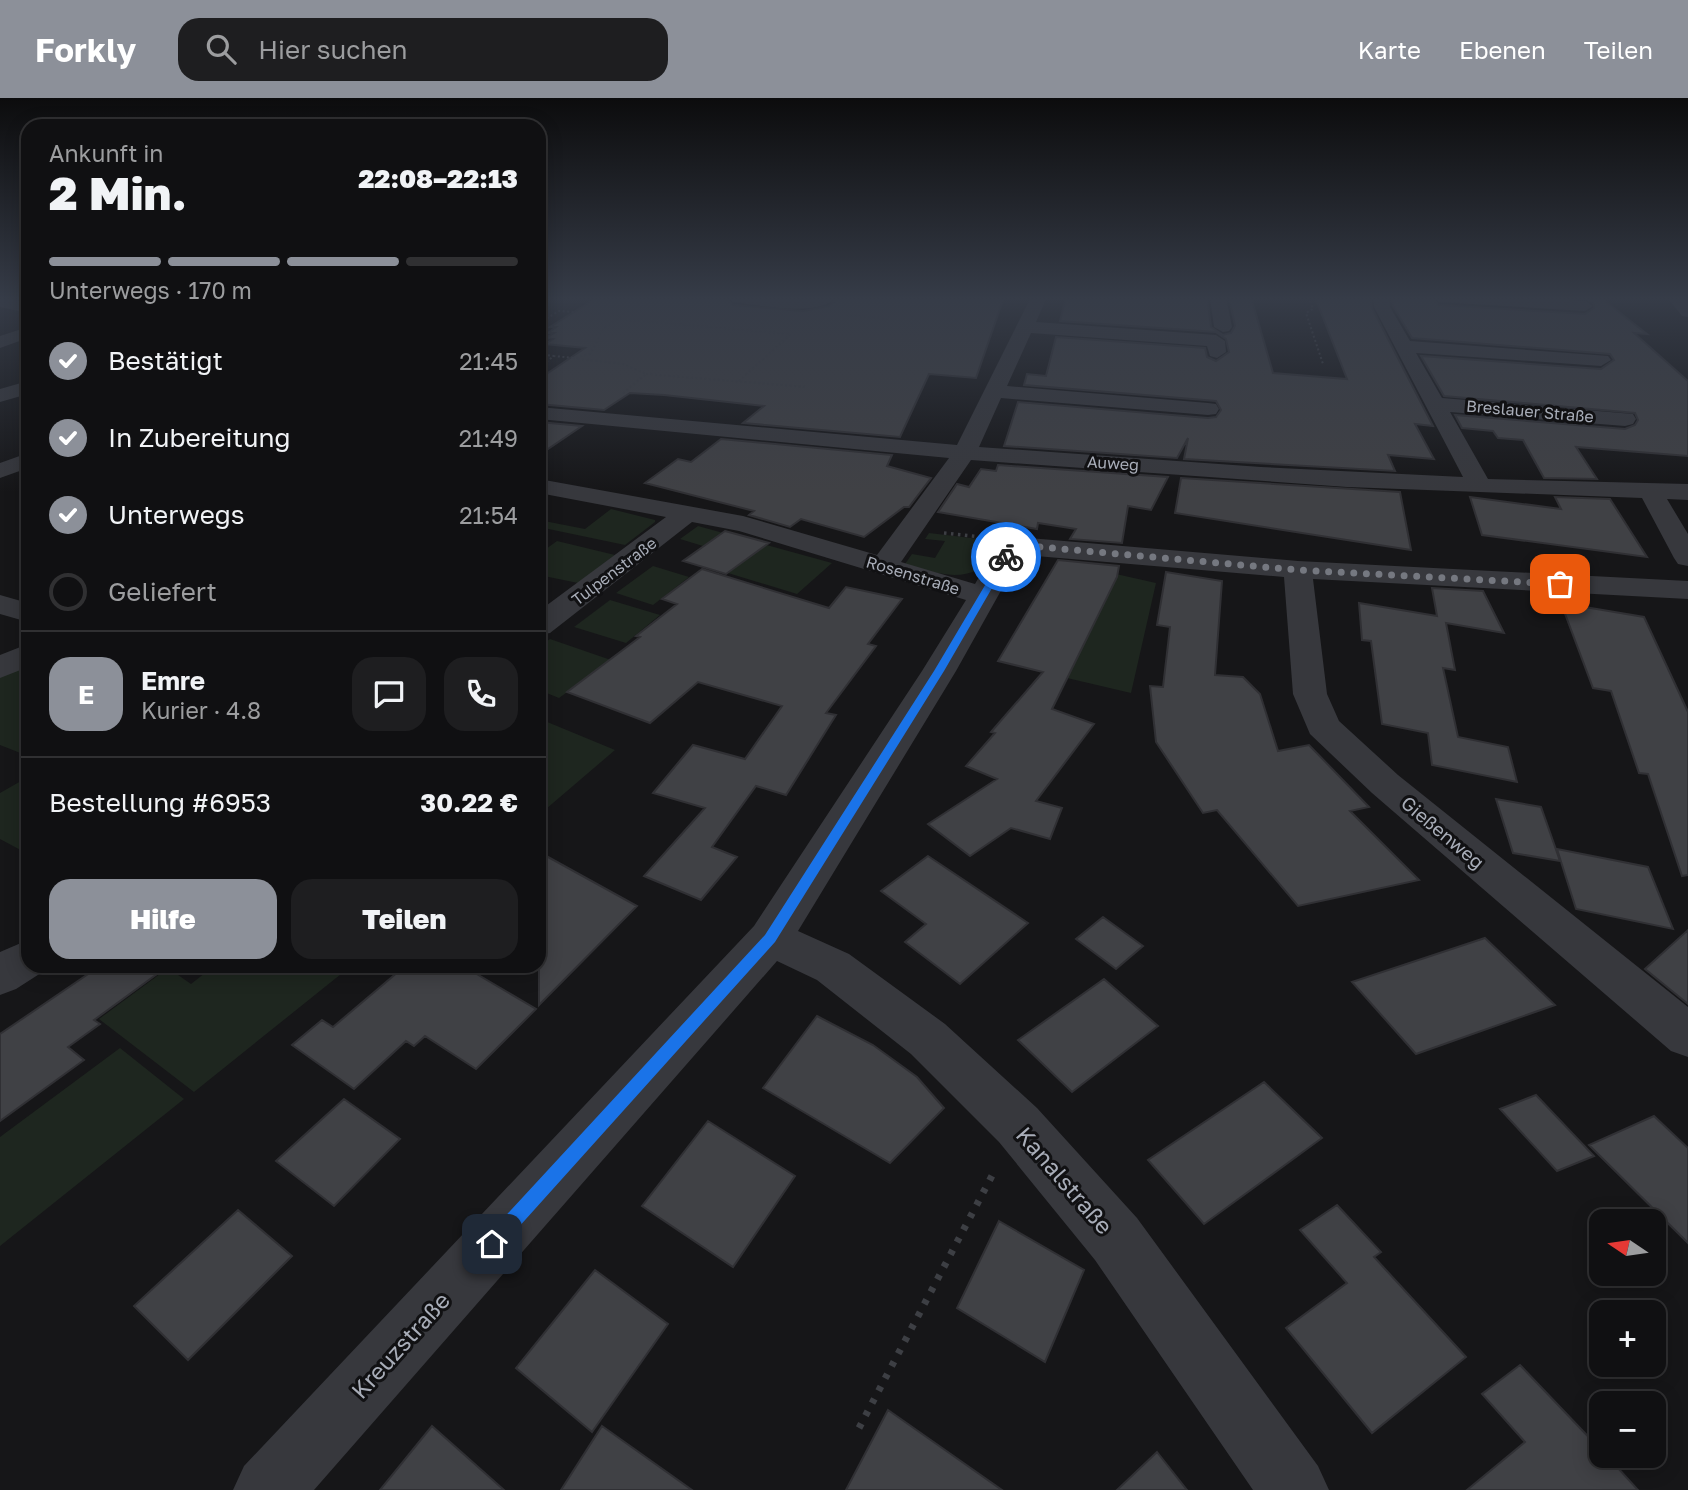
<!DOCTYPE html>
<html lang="de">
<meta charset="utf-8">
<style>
:root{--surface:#101012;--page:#1e1e20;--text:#f1f3f6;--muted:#9c9d9f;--line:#303032;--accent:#8c9099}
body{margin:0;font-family:"Golos Text",sans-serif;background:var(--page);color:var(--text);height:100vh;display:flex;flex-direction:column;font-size:26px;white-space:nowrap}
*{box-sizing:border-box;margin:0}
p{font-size:23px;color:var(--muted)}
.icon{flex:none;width:38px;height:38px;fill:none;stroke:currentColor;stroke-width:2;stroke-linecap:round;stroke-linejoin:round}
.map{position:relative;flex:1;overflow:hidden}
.drawer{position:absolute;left:21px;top:21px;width:525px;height:854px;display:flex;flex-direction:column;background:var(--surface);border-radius:21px;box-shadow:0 4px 18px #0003,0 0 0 2px var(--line)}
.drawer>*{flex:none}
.needle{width:46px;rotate:283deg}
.controls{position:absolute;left:1589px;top:1111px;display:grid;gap:14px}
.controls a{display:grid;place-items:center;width:77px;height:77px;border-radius:14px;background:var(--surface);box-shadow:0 4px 18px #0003,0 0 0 2px var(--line);font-size:35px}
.pin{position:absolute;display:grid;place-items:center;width:60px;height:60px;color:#fff;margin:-30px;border-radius:14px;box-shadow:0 4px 10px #0006}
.courier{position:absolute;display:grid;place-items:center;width:70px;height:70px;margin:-35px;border:5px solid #1a73e8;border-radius:50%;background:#fff;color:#222;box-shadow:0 2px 9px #0007}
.headline em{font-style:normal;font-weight:800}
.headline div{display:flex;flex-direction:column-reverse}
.headline{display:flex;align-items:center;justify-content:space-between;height:119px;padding:0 28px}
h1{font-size:46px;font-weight:800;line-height:52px}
.bar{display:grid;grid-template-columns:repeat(4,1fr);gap:10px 7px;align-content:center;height:84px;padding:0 28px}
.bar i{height:9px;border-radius:5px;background:var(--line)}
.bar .active{background:var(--accent)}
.bar p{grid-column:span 4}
.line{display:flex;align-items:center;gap:18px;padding:0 28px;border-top:2px solid var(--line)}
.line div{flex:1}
.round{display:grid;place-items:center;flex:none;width:74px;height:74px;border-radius:21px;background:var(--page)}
ol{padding:0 28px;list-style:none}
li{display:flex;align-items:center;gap:21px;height:77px}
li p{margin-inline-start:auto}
li .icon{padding:7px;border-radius:50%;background:var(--accent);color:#fff;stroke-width:4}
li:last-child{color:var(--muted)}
li i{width:38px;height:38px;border:4px solid var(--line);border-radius:50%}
.button{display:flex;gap:14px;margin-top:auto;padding:14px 28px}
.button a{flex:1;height:80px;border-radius:21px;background:var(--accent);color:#fff;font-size:28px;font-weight:800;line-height:80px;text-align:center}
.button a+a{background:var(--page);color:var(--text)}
header{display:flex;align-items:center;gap:42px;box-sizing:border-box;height:98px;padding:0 35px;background:var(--accent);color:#fff}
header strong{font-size:33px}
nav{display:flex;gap:38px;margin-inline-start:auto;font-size:24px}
.search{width:490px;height:63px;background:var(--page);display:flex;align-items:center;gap:18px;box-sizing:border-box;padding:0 24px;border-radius:21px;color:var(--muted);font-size:26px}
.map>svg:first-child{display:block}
</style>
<header>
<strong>Forkly</strong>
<div class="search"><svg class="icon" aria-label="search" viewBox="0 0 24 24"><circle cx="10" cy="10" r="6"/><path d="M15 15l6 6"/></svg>Hier suchen</div>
<nav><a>Karte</a><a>Ebenen</a><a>Teilen</a></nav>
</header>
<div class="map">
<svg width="1688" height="1392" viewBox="0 0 1688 1392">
<rect width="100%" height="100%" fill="#161618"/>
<!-- green -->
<path fill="#1e261f" d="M 611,411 L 655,422 L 655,424 L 625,447 L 539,429 L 539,422 L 585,431 Z
M 698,428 L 832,465 L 797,496 L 728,475 L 761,450 L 718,438 L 703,448 L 680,441 Z
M 929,435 L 996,443 L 978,472 C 953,483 930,473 905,466 L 912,456 L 935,460 L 945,443 L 925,441 Z
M 557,443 L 615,457 L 578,485 L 539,477 L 539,456 Z
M 653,468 L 689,479 L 653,507 L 616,495 Z
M 1116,476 L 1156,485 L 1131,595 L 1067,580 Z
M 610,502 L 660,517 L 626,545 L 574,529 Z
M 550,541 L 666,581 L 596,573 L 559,600 L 539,592 L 539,548 Z
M 28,565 L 28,658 L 0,647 L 0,579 Z
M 540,621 L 615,652 L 539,717 L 539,622 Z
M 28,679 L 28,736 L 24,739 L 28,741 L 28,756 L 0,741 L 0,695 Z
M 214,868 L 351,868 L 194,994 L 99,921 L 168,870 L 191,886 Z
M 120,950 L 184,1001 L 0,1148 L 0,1039 Z"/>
<!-- building -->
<path fill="#404145" stroke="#303034" stroke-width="2" d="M 598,199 L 723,199 L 733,207 L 803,213 L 829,208 L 840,199 L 1004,199 L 976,280 L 929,276 L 900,339 L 743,325 L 764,308 L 664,297 L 630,295 L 604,312 L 539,306 L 539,281 L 585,250 L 545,246 L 553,241 L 546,240 L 554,235 L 548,235 L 556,229 L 550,229 Z
M 1066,199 L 1207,199 L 1211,229 L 1223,237 L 1231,235 L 1235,228 L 1229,199 L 1251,199 L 1273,275 L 1347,281 L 1315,199 L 1370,199 L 1372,210 L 1433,328 L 1415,326 L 1434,361 L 1388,357 L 1395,373 L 1184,361 L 1188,340 L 1177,360 L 1004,348 L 1018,304 L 1208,320 L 1216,319 L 1221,312 L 1216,303 L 1024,287 L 1027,276 L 1046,278 L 1056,239 L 1205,250 L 1207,259 L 1216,263 L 1229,254 L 1226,241 L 1216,234 L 1060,223 Z
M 1392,199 L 1429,199 L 1439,207 L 1585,216 L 1594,210 L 1594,206 L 1585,200 L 1564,199 L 1600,199 L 1647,236 L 1634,235 L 1688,283 L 1688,358 L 1576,349 L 1597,381 L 1544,380 L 1523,342 L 1498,340 L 1493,333 L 1462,330 L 1455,317 L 1625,331 L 1635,327 L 1638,322 L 1635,315 L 1444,298 L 1421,258 L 1601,271 L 1614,262 L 1610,256 L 1412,240 L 1393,208 Z
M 539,324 L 582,328 L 539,357 Z
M 721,341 L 892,357 L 887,368 L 931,380 L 909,409 L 904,409 L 864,439 L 801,421 L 790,429 L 749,417 L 754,413 L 645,385 L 678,361 L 691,364 Z
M 998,367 L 1168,379 L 1151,412 L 1128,408 L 1122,445 L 1070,441 L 1076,431 L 1038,425 L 1037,431 L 938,414 L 957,386 L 969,389 L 981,371 L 996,373 Z
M 1181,380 L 1400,394 L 1411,452 L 1175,415 Z
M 1470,399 L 1561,411 L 1555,399 L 1610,401 L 1647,459 L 1482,437 Z
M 725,433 L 769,445 L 726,476 L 683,463 Z
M 1058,462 L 1119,468 L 1117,479 L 1052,611 L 1094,626 L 1036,703 L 1062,710 L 1050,741 L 1011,730 L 970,758 L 928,726 L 997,681 L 966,668 L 995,635 L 991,634 L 1043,574 L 998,563 Z
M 702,471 L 829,510 L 846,489 L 902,501 L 868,546 L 876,548 L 826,615 L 836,617 L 786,697 L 756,688 L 712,749 L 737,759 L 701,802 L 644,778 L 705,710 L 653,695 L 693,647 L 745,661 L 782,608 L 698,584 L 650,625 L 567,594 L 640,539 L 636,538 L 677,506 L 662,501 Z
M 1166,474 L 1222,483 L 1215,577 L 1243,579 L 1260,596 L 1278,653 L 1309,647 L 1369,709 L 1350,713 L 1419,782 L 1298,808 L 1217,712 L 1203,715 L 1156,644 L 1150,588 L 1163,589 L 1170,529 L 1157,527 Z
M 1432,490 L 1483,493 L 1504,535 L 1446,525 L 1455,572 L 1443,570 L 1458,639 L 1508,649 L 1517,684 L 1432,667 L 1428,635 L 1382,626 L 1371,543 L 1362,542 L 1359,505 L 1437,518 Z
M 1561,505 L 1644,519 L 1688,614 L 1688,777 L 1682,778 L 1648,676 L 1639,675 L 1611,593 L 1593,590 Z
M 1496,701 L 1541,709 L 1560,763 L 1513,755 Z
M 1557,751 L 1648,769 L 1673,831 L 1576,811 Z
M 539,754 L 637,808 L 539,907 Z
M 928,758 L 1028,825 L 960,886 L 905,844 L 926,826 L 881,793 Z
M 1103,819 L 1143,848 L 1116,871 L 1076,841 Z
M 1688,832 L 1688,906 L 1645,871 Z
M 1485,840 L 1555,907 L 1416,956 L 1352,884 Z
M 100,868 L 168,868 L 94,922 L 100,926 L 68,949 L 84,962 L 0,1023 L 0,936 Z
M 405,868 L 463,868 L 536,911 L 476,971 L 425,938 L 414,948 L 406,943 L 354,991 L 292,947 L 322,922 L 333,929 Z
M 1104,881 L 1158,928 L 1072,994 L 1018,942 Z
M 817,918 L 873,947 L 917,979 L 944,1010 L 890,1065 L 763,990 Z
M 1264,984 L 1322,1040 L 1204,1126 L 1148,1062 Z
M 1536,997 L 1594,1058 L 1557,1073 L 1500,1011 Z
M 344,1001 L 400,1041 L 334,1108 L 276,1063 Z
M 1654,1018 L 1688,1050 L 1688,1145 L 1589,1047 Z
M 708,1023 L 795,1078 L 733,1169 L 642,1108 Z
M 1337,1107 L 1381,1154 L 1374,1159 L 1466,1259 L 1372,1335 L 1286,1230 L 1347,1185 L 1300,1132 Z
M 238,1112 L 292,1158 L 188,1262 L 134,1208 Z
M 999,1123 L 1084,1172 L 1045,1264 L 957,1210 Z
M 595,1172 L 668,1226 L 592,1334 L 516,1270 Z
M 1520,1267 L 1601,1352 L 1601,1358 L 1607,1358 L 1638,1392 L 1467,1392 L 1525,1344 L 1482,1296 Z
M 888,1312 L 1002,1392 L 846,1392 Z
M 432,1328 L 504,1392 L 380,1392 Z
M 602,1328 L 692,1392 L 561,1392 Z
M 1157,1354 L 1187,1392 L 1117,1392 Z"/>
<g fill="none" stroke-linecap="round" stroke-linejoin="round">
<!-- path-far2 -->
<path stroke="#3d3f44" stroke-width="2" stroke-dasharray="2 2.5" stroke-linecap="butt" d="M 1308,199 L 1313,211 L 1306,215 L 1323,266
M 846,217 L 890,221
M 616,221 L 790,236
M 539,225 L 559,213 L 621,217
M 539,256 L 554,258
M 573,260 L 623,266 L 646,276 L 621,297
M 539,269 L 554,258 L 573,260 L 590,256 L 604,230 L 650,199
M 646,276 L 807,289
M 739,283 L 792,235"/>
<!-- path-far1 -->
<path stroke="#3d3f44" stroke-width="3.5" stroke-dasharray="2.5 4.5" stroke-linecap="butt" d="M 944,435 L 981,439"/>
<!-- path -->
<path stroke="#3d3f44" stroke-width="7" stroke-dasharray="5 9" stroke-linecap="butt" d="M 859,1330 L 995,1072"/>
<!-- minor -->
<path fill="#37383d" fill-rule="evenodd" d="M 0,199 L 28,205 L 28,215 L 0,209 Z
M 725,199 L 837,199 C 818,220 759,207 733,204 Z
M 1031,199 L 1047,199 L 1036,224 L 1216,237 L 1225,243 L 1226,254 L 1217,260 L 1210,258 L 1207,248 L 1031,235 L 1007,288 L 1208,305 L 1216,306 L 1219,311 L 1216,316 L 1208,317 L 1001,300 L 979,349 L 1261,369 L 1463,379 L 1374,209 L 1373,199 L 1389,199 L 1390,209 L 1410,243 L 1608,258 L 1611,262 L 1601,268 L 1416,255 L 1442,300 L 1633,316 L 1636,321 L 1633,326 L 1625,328 L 1450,314 L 1488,381 L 1688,386 L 1688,402 L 1667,401 L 1688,436 L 1688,468 L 1678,466 L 1674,460 L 1642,400 L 1347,389 L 971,362 L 901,464 L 975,486 C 993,457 994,447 1029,440 L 1298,463 L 1688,483 L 1688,501 L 1313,481 L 1327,596 L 1339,623 L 1398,677 L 1688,909 L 1688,959 L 1671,953 L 1372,695 L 1310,636 L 1293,596 L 1284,479 L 1024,457 L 1017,464 L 956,573 L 798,833 L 849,856 L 945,926 L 1037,1010 L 1137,1120 L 1318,1368 L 1329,1392 L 1253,1392 L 1095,1162 L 999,1044 L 911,956 L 817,882 L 777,863 L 314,1392 L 233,1392 L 244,1368 L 754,828 L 922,573 L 966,502 L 739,433 L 692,424 L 550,535 L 539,537 L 539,513 L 666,419 L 539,395 L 539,381 L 743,418 L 877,457 L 949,360 L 539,321 L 539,309 L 957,347 Z
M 1210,199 L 1226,199 L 1232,229 L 1229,233 L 1223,234 L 1214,229 Z
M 1431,199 L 1522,199 L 1585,203 L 1593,208 L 1585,213 L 1439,204 Z
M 1667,199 L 1684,199 L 1688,204 L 1688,219 L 1682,218 Z
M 28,229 L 28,240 L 0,250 L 0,238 Z
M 28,283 L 28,296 L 0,304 L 0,291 Z
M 28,355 L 28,370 L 0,380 L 0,365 Z
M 0,497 L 28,505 L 28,524 L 0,516 Z
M 28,546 L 28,569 L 0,580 L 0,557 Z
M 28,842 L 28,868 L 47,868 L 44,873 L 16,891 L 0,897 L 0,854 Z"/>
</g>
<!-- sky -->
<linearGradient id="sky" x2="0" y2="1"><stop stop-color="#0c0c0d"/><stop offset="0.51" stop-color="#363c48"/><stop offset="1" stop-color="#363c48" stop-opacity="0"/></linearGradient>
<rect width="1688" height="394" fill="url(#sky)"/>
<!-- route -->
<path fill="#1a73e8" d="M 1003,457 L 1010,459 L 944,573 L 775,844 L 498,1152 L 492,1154 L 486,1152 L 484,1146 L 486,1139 L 765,837 L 934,573 Z"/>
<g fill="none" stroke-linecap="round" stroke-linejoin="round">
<!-- done -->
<path stroke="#757880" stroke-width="7" stroke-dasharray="0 12.6" d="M 1006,459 L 1015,450 L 1029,448 L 1298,472 L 1560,486"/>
</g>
<g text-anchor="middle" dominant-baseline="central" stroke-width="6" stroke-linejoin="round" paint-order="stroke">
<!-- far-street labels -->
<g font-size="16" fill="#a8adb8" stroke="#111113">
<text transform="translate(1530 313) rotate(5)">Breslauer Straße</text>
<text transform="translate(1113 365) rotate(4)">Auweg</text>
<text transform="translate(614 473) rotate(-37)">Tulpenstraße</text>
<text transform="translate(913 477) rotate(17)">Rosenstraße</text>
</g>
<!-- street labels -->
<g font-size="19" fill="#a8adb8" stroke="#111113">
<text transform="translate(1443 734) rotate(40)">Gießenweg</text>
</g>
<!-- near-street labels -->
<g font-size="23" fill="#a8adb8" stroke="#111113">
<text transform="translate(1065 1082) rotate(49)">Kanalstraße</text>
<text transform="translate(400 1247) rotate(-48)">Kreuzstraße</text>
</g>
</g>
</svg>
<div class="controls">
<a><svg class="needle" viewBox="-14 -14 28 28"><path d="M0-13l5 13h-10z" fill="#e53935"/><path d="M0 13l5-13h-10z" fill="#9c9d9f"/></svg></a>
<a>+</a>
<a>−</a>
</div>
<div class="pin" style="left:1560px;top:486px;background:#ea580c"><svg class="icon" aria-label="bag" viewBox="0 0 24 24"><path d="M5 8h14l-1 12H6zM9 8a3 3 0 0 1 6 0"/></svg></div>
<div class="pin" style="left:492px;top:1146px;background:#1f2937"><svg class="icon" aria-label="home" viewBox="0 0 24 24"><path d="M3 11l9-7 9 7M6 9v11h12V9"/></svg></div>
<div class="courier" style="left:1006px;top:459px"><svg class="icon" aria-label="bike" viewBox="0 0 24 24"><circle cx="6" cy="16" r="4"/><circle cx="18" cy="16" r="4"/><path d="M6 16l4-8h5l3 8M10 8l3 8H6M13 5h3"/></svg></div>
<section class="drawer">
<div class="headline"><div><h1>2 Min.</h1><p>Ankunft in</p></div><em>22:08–22:13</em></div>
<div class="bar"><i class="active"></i><i class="active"></i><i class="active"></i><i></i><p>Unterwegs · 170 m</p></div>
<ol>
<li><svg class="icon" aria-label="check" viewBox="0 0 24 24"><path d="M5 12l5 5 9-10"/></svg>Bestätigt<p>21:45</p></li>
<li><svg class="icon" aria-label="check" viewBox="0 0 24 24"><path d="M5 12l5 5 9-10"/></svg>In Zubereitung<p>21:49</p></li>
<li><svg class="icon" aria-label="check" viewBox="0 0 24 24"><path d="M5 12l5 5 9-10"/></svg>Unterwegs<p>21:54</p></li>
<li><i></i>Geliefert</li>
</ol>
<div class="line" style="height:126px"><b class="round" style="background:var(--accent);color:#fff">E</b><div><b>Emre</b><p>Kurier · 4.8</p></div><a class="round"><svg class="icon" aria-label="chat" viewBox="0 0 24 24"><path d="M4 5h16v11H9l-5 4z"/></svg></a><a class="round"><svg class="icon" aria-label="phone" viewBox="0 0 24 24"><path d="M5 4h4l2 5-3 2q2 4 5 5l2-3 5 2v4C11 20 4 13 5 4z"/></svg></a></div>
<div class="line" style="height:91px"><div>Bestellung #6953</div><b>30.22 €</b></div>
<div class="button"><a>Hilfe</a><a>Teilen</a></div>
</section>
</div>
